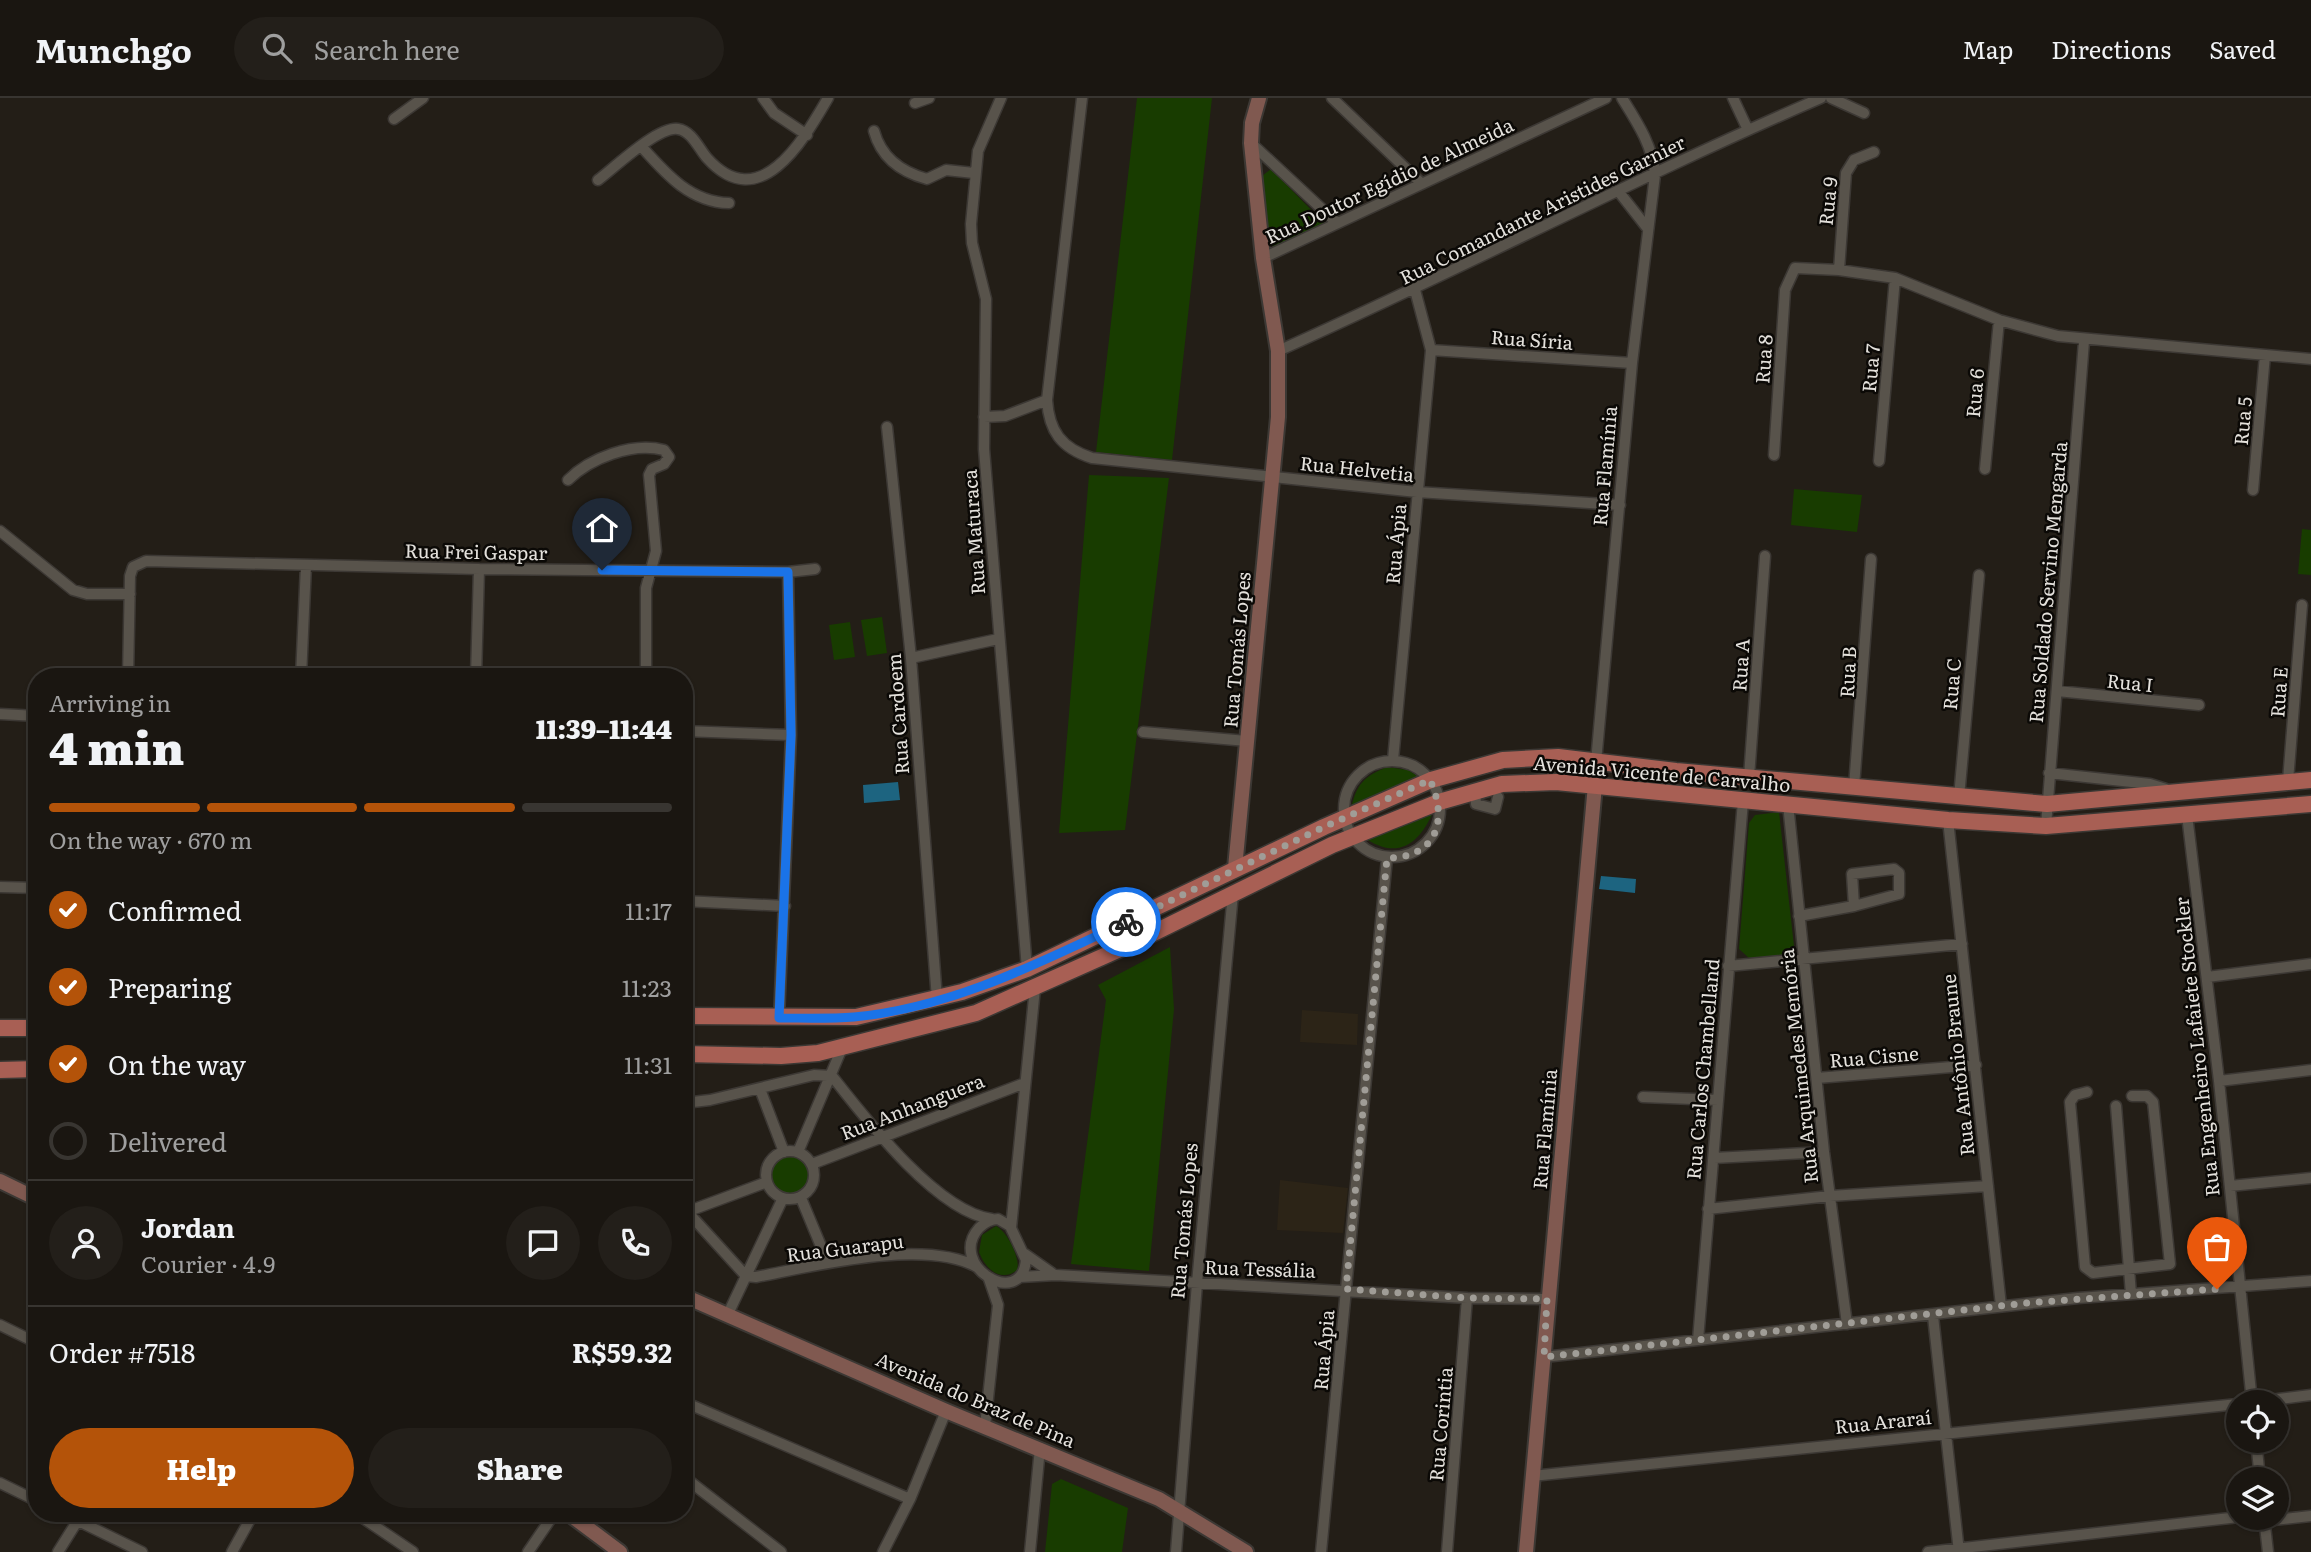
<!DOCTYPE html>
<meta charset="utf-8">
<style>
:root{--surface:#1a1611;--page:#231f1a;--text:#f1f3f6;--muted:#9f9f9f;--line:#383531;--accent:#b45309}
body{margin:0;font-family:Literata,serif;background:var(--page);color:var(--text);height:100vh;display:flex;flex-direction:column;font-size:26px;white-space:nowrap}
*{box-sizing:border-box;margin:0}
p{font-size:23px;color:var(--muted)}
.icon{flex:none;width:38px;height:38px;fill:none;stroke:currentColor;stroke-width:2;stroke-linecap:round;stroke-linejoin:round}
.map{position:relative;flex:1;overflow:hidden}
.panel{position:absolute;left:28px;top:570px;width:665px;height:854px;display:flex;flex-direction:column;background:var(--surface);border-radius:28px;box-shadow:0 2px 5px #0004,0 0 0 2px var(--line)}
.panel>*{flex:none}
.fabs{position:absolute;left:2226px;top:1292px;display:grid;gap:14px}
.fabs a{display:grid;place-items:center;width:63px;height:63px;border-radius:50%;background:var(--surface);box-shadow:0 2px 5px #0004,0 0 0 2px var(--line);font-size:35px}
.pin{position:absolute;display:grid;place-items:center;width:60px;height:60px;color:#fff;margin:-72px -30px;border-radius:50% 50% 50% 0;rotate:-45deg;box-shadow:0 0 7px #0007}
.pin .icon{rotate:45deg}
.courier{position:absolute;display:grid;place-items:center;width:70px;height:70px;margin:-35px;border:5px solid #1a73e8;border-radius:50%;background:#fff;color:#222;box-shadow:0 2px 9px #0007}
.head em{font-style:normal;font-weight:800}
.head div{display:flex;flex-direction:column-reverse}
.head{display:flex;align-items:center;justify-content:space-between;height:119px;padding:0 21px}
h1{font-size:46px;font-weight:800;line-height:52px}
.bar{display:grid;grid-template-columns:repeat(4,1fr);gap:10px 7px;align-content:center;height:84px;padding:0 21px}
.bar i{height:9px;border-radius:5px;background:var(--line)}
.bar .on{background:var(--accent)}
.bar p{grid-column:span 4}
.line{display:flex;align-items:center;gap:18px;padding:0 21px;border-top:2px solid var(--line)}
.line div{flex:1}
.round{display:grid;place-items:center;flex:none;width:74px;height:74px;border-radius:37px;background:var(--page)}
ol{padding:0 21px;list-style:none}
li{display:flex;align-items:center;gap:21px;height:77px}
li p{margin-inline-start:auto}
li .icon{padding:7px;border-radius:50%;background:var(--accent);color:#fff;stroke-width:4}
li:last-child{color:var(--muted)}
li i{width:38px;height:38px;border:4px solid var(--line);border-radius:50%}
.primary-button{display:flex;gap:14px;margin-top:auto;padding:14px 21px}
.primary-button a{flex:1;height:80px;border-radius:42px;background:var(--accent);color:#fff;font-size:28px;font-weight:800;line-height:80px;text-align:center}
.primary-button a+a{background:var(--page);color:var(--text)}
header{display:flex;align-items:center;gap:42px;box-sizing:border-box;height:98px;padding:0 35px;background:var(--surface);border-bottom:2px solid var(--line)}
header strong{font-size:33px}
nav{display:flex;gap:38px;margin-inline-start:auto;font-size:24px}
.search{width:490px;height:63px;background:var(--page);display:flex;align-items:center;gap:18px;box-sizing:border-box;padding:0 24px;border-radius:38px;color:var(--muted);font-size:26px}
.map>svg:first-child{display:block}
</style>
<header>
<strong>Munchgo</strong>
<div class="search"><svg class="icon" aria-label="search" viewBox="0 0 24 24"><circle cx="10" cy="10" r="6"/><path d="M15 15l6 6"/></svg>Search here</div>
<nav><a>Map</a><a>Directions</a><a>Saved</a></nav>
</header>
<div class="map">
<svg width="2311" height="1454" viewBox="0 0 2311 1454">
<rect width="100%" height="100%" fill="#231e17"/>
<!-- built -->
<path fill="#2c2417" d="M 1302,912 L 1358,916 L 1357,947 L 1300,944 Z
M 1280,1082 L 1348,1090 L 1343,1135 L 1277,1132 Z"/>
<!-- green -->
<path fill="#183c00" d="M 1137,0 L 1212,0 L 1172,362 L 1096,354 Z
M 1271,71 L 1326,127 L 1278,151 L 1268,145 L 1262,78 Z
M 1089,377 L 1169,380 L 1125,732 L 1059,735 Z
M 1794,391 L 1862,397 L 1857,434 L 1791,427 Z
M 2302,431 L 2311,432 L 2311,477 L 2298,476 Z
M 882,519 L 887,555 L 867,558 L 861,522 Z
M 850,524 L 855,559 L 834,562 L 829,527 Z
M 1387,669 L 1408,672 L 1424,682 L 1351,711 C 1356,687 1364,678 1387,669 Z
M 1434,712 C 1419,748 1396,763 1362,738 Z
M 1779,714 L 1795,857 L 1749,860 L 1739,851 L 1749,725 L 1755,717 Z
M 1170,849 L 1174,911 L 1149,1173 L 1071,1166 L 1106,902 L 1098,887 Z
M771 1077a19 19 0 1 1 38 0a19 19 0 1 1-38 0Z
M 996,1128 C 1007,1133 1021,1161 1017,1172 C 1001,1185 985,1171 979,1154 L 982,1137 Z
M 1061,1381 L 1128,1410 L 1122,1454 L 1045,1454 L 1052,1386 Z"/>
<!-- water -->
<path fill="#1d6480" d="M 898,684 L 900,702 L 864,705 L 863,687 Z
M 1601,778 L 1636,781 L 1635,795 L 1599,791 Z"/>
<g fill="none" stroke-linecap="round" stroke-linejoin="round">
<!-- street casing -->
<g stroke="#3c3834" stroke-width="13">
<path id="street" d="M 763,0 L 774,15 L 807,37
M 1001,0 L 978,53 L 971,126 L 972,145 L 986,201 L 984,351 L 1027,871
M 1082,0 L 1047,302 C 1049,333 1061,350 1092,360 L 1417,394 L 1620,407
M 1332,0 L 1421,85
M 1733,0 L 1748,32
M 1831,0 L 1864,15
M 915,5 L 929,0
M 394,21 L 423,0
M 874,33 C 881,59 901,74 927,81 L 946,72 L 974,75
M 1251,45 L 1337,125
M 641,48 C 666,76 690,104 729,105
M 598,82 C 614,70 658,28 678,31 C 692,33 699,51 707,60 C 760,119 804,41 828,0
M 1619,94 L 1648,131
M 1263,160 L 1606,0
M 1839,172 L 1846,75 L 1854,62 L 1874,54
M 1431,252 L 1632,265
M 1278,253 C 1460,172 1637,79 1821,0
M 984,319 L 1005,318 L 1047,302
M 887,329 L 911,560 L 937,901
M 1774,357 L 1785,192 L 1795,170 L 1839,172 L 1895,180 L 1999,222 L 2058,238 L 2311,261
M 1879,363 L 1895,180
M 1985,371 L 1999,222
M 568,382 C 590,360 632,344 664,352 L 669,359 L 664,366 L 652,371 L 649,377 L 656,453 L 646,490 L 646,579
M 2253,392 L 2265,257
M 0,433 L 73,492 L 87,496 L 130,496
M 911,560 L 998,541
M 128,579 L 130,478 L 133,469 L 146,463 L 479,471 L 788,474 L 815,471
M 301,579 L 306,467
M 476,579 L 479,471
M 2057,593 L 2199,607
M 0,616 L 37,618
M 684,633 L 791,637
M 1143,634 L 1247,643
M 1393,662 L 1431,252 L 1415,192
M1344 711a48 48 0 1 1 96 0a48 48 0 1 1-96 0Z
M 1596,664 L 1632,265 L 1655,77 C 1653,48 1637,24 1622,0
M 2049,675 L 2150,686 L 2166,691
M 1749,679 L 1765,458
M 2288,683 L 2302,507
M 1854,689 L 1871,461
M 1475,692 L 1476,706 L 1495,711 L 1498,699
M 1959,699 L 1979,477
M 1788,706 L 1824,1054 L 1847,1226
M 2187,717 L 2219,983 L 2252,1304
M 1948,722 L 2001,1208
M 2046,728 L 2084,243
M 0,789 L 37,790
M 684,803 L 785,808
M 1799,818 L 1854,808 L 1852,776 L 1894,771 L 1899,775 L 1899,796 L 1854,808
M 1728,868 L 1962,846
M 2207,879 L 2311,866
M 779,920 L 791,637 L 788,474
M 832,978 C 865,1020 937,1114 992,1121
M 1817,980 L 1976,967
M 2219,983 L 2311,972
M 760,991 L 784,1054
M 2087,994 L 2075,997 L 2070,1004 L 2085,1169 L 2093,1175 L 2170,1166 L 2153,1004 L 2147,998 L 2132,998
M 1643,999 L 1718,1002
M 684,1005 L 710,1002 L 814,977 L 832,978
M 2116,1008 L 2131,1196
M766 1077a24 24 0 1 1 48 0a24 24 0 1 1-48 0Z
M 798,1054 L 842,950
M 1714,1060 L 1824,1054
M 812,1066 L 1025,985
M 2230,1088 L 2311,1080
M 801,1100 L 828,1165
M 684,1110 L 746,1178 L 756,1179 C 814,1168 924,1140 977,1169
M 1708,1111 L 1830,1098 L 1988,1088
M 689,1113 L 767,1084
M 998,1121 L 1010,1128 L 1026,1162 C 1021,1213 946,1167 979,1130 C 985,1124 990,1121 998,1121 Z
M 1011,1130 L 1035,890
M 1025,1156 L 1052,1175
M 1020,1179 L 1056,1177 L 1467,1200 L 1547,1201
M 727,1218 L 783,1100
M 1933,1218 L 1959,1454
M 0,1227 L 37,1245
M 1698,1242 L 1743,703
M 1544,1259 L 2078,1200 L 2311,1183
M 684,1304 L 910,1401
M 2255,1304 L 2311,1297
M 985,1328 L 998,1207 L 989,1181
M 2256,1342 L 2260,1381
M 1532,1378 L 2238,1306
M 684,1379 L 781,1454
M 0,1385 L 37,1403
M 64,1416 L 142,1454
M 357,1416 L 413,1454
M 2264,1419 L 2268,1454
M 2264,1423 L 2311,1418
M 58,1454 L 78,1422
M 232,1454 L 253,1416
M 528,1454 L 554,1416
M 883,1454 L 910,1401 L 946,1313
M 1030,1454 L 1040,1350
M 1176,1454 L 1197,1185 L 1233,795
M 1321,1454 L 1387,760
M 1447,1454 L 1467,1200
M 1928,1454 L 2239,1419"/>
</g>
<!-- secondary casing -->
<g stroke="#3c3834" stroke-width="18">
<path id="secondary" d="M 1235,770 L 1278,319 L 1278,253 L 1263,160 L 1251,45 L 1252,25 L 1259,0
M 0,1083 L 37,1101
M 684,1198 L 946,1313 L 1159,1401 L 1246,1454
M 569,1416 L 620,1454
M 1526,1454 L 1595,687"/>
</g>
<!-- primary casing -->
<g stroke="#3c3834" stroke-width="19">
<path id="primary" d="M 684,918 L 856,919 L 962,894 L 1027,871 L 1324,729 L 1431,682 L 1503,662 L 1558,659 L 1676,673 L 2047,706 L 2311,682
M 0,930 L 37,930
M 684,956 L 781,958 L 818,955 L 976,915 L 1129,847 L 1332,747 L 1439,704 L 1502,686 L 1556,684 L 1948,722 L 2046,728 L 2311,706
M 0,972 L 37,971"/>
</g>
<!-- street -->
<use href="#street" stroke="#58534b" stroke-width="10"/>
<!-- secondary -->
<use href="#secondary" stroke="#805950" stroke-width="14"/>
<!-- primary -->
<use href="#primary" stroke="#a85f54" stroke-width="16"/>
</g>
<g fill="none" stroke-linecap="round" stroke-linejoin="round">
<!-- done -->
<path stroke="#a09d97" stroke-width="7" stroke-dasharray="0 12.6" d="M 1126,824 L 1324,729 L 1430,682 C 1449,723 1436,760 1387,760 L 1346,1191 L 1467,1200 L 1547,1201 L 1544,1259 L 2027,1205 L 2217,1191"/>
<!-- route -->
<path stroke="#1a73e8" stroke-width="9" d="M 602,472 L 788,474 L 791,637 L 779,920 C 804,920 829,921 854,919 C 951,910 1039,865 1126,824"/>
</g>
<g text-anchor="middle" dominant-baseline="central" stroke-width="5" stroke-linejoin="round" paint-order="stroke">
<!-- street labels -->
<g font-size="19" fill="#e4e1dc" stroke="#0b0906">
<text transform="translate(1389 82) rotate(-25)">Rua Doutor Egídio de Almeida</text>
<text transform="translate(1827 103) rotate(-84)">Rua 9</text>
<text transform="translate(1542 111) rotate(-26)">Rua Comandante Aristides Garnier</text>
<text transform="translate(1532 241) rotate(4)">Rua Síria</text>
<text transform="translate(1763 261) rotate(-86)">Rua 8</text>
<text transform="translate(1870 270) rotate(-85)">Rua 7</text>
<text transform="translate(1974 295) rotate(-85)">Rua 6</text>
<text transform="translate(2242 323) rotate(-85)">Rua 5</text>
<text transform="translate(1604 368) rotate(-85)">Rua Flamínia</text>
<text transform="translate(1357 370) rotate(6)">Rua Helvetia</text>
<text transform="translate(973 434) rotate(-94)">Rua Maturaca</text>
<text transform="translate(1395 446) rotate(-85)">Rua Ápia</text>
<text transform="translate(476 453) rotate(1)">Rua Frei Gaspar</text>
<text transform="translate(2047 484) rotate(-85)">Rua Soldado Servino Mengarda</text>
<text transform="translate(1236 552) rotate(-85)">Rua Tomás Lopes</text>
<text transform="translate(1740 567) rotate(-86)">Rua A</text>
<text transform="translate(1847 574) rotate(-87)">Rua B</text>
<text transform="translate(2130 584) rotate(6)">Rua I</text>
<text transform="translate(1951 586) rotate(-85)">Rua C</text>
<text transform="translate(2278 594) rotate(-86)">Rua E</text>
<text transform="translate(897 616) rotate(-94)">Rua Cardoem</text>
<text transform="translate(1662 675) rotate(5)">Avenida Vicente de Carvalho</text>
<text transform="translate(2196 949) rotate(-96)">Rua Engenheiro Lafaiete Stockler</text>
<text transform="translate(1874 958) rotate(-5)">Rua Cisne</text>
<text transform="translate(1957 967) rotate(-96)">Rua Antônio Braune</text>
<text transform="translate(1798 968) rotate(-96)">Rua Arquimedes Memória</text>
<text transform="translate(1702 971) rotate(-85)">Rua Carlos Chambelland</text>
<text transform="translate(912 1008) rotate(-21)">Rua Anhanguera</text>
<text transform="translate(1544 1031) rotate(-85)">Rua Flamínia</text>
<text transform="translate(1183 1123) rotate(-85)">Rua Tomás Lopes</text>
<text transform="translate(845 1149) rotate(-7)">Rua Guarapu</text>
<text transform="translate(1260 1170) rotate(2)">Rua Tessália</text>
<text transform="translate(1323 1252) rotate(-85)">Rua Ápia</text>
<text transform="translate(976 1301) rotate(23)">Avenida do Braz de Pina</text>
<text transform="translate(1883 1323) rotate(-6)">Rua Araraí</text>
<text transform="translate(1440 1326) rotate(-85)">Rua Corintia</text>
</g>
</g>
</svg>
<div class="fabs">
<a><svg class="icon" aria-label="locate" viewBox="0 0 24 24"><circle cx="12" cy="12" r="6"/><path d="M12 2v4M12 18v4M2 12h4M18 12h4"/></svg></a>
<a><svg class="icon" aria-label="layers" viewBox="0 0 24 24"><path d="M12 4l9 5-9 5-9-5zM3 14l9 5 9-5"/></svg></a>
</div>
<div class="pin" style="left:2217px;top:1191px;background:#ea580c"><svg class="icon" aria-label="bag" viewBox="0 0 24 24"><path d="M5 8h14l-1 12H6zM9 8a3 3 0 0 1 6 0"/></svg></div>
<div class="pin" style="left:602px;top:472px;background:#1f2937"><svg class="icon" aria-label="home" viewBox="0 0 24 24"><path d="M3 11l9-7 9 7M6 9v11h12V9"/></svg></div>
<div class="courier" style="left:1126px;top:824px"><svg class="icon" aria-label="bike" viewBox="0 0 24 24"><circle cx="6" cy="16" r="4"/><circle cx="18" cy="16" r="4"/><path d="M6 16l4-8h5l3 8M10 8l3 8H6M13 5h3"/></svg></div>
<section class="panel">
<div class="head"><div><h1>4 min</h1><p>Arriving in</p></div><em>11:39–11:44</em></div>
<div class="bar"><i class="on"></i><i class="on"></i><i class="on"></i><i></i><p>On the way · 670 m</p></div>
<ol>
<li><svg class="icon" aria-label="check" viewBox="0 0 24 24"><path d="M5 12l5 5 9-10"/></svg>Confirmed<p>11:17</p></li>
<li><svg class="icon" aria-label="check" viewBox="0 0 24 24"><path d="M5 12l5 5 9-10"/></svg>Preparing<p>11:23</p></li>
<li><svg class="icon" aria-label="check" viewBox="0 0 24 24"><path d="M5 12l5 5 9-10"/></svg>On the way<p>11:31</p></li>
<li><i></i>Delivered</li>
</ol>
<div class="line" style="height:126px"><a class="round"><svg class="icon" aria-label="person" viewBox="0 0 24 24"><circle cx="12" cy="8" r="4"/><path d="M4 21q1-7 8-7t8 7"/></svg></a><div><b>Jordan</b><p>Courier · 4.9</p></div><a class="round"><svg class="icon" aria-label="chat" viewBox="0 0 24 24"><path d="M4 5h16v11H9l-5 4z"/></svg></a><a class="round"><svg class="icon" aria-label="phone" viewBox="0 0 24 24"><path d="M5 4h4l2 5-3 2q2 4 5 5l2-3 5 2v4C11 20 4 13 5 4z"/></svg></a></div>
<div class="line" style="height:91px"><div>Order #7518</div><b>R$59.32</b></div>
<div class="primary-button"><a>Help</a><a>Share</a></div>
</section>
</div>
